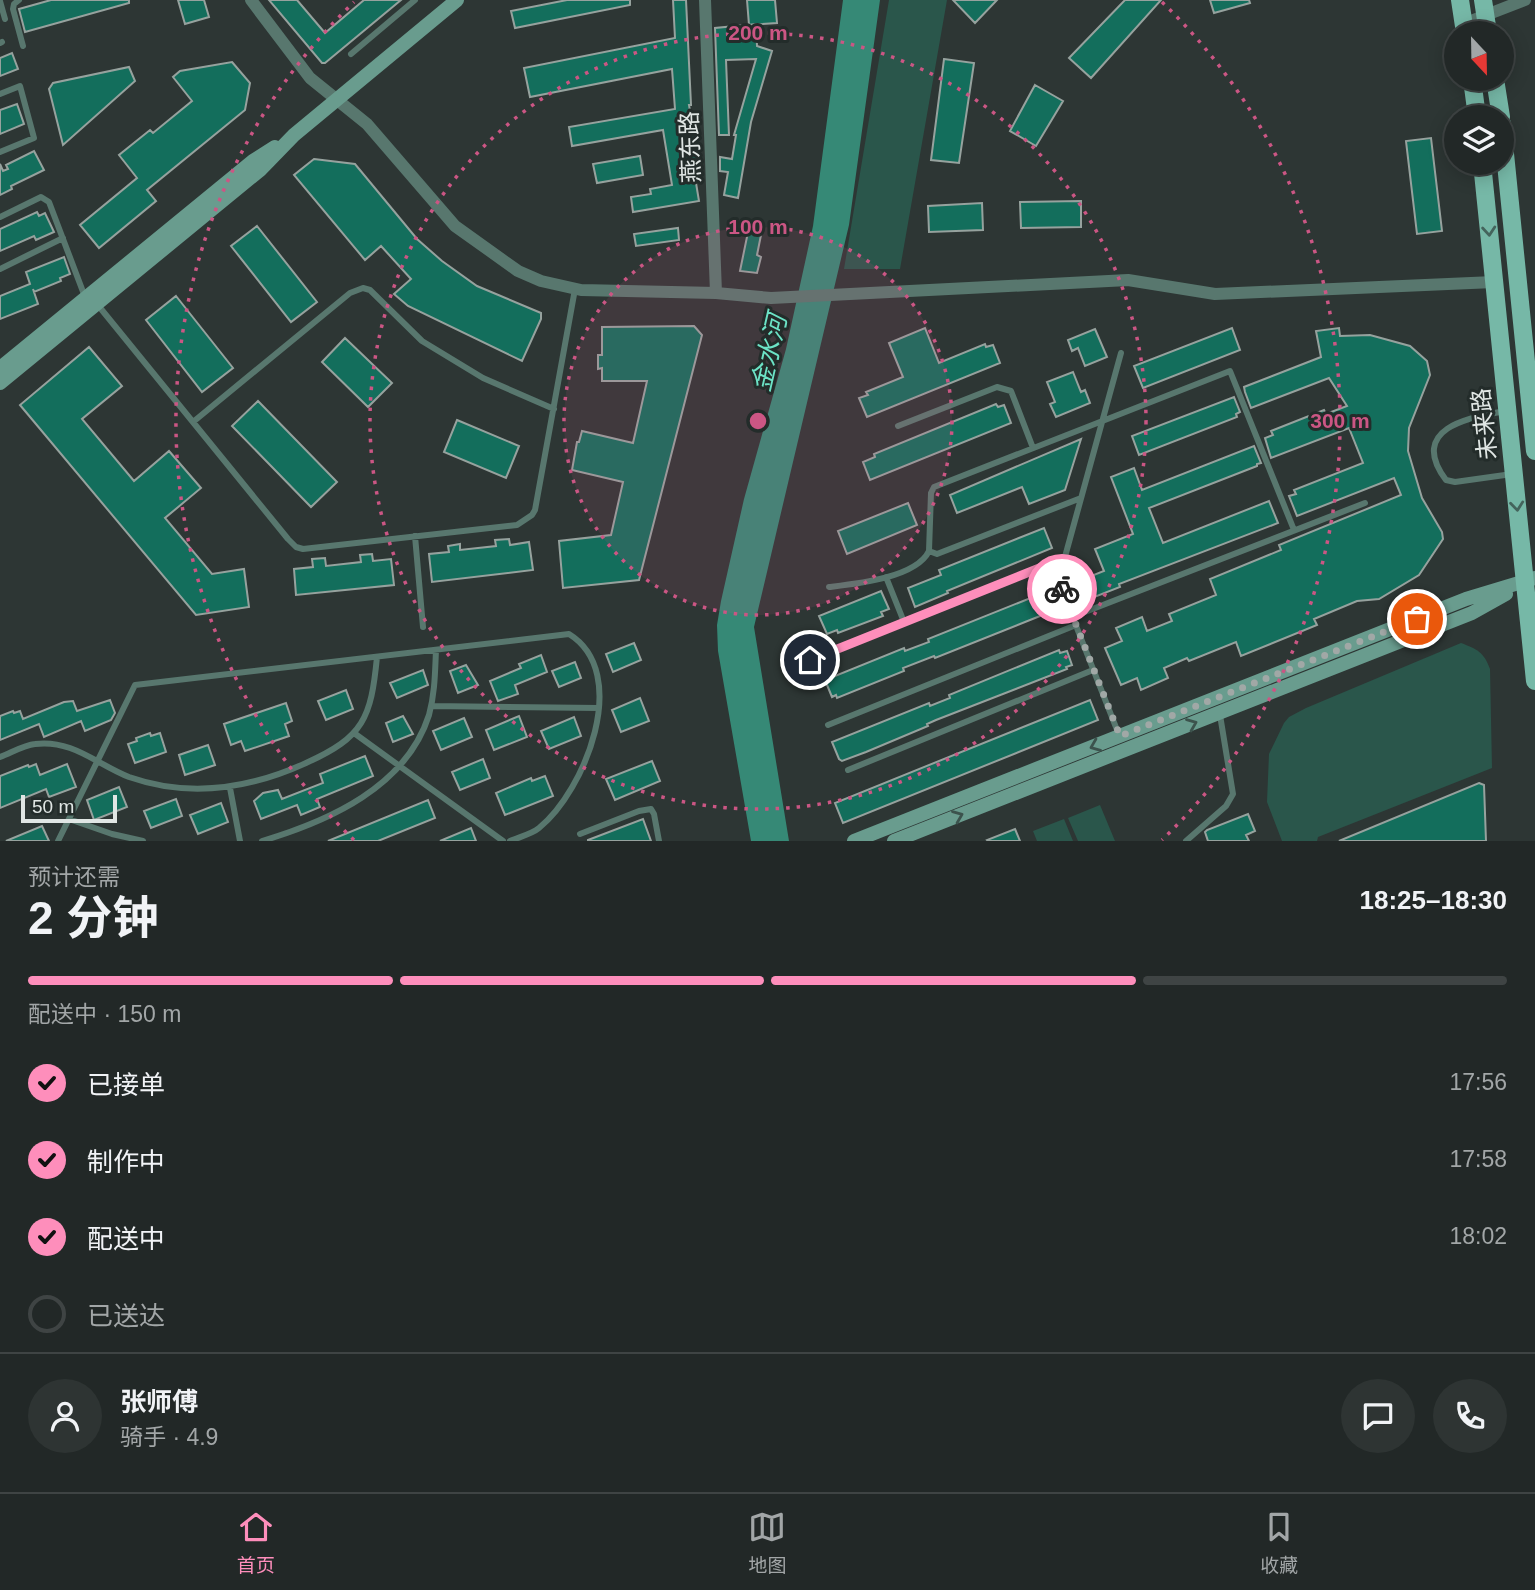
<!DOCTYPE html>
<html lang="zh">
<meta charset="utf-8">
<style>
:root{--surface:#222827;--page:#2e3433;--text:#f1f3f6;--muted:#a2a6a7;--line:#3f4444;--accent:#fe8ebb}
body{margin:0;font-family:Helvetica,"Noto Sans SC",sans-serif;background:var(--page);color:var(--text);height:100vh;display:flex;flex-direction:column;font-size:26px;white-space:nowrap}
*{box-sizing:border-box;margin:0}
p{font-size:23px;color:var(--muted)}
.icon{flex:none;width:38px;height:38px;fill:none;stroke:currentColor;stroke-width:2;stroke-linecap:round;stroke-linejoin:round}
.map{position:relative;height:841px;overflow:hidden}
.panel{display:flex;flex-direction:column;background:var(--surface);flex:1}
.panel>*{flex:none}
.needle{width:46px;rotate:158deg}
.fabs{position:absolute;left:1444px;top:21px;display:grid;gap:14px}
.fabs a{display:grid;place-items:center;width:70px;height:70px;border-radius:50%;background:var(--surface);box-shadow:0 4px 18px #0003,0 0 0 2px var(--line);font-size:35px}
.scale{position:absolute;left:21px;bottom:18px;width:96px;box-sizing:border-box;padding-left:7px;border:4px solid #e0e6e4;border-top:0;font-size:19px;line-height:24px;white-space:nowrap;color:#e0e6e4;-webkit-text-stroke:5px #232c2a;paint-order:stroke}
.pin{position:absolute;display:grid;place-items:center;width:60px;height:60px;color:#fff;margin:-30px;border:4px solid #fff;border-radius:50%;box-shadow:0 2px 7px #0007}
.courier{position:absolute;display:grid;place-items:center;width:70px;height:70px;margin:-35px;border:5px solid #fe8ebb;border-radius:50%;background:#fff;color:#222;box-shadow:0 2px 9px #0007}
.headline em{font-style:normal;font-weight:700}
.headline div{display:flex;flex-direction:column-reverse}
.headline{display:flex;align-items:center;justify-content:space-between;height:119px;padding:0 28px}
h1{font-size:46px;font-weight:700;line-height:52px}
.bar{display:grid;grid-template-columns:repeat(4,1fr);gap:10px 7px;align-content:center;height:84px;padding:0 28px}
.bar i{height:9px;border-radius:5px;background:var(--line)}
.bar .on{background:var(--accent)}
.bar p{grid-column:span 4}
.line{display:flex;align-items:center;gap:18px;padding:0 28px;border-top:2px solid var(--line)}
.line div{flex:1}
.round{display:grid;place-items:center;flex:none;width:74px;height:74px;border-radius:37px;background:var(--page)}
ol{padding:0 28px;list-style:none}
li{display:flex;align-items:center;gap:21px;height:77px}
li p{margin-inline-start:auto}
li .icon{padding:7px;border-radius:50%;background:var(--accent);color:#111;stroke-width:4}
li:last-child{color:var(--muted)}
li i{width:38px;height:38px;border:4px solid var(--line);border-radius:50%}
.dock{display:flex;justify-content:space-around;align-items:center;height:98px;border-top:2px solid var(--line);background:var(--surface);font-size:19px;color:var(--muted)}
.dock a{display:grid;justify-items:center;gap:4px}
.dock .on{color:var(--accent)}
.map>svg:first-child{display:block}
</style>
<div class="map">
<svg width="1535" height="841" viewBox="0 0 1535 841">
<rect width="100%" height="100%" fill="#2d3634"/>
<!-- green -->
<path fill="#2a564b" d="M 889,0 L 947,0 L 900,269 L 844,269 Z
M 1461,643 C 1477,649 1484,652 1490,669 L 1492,768 L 1318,837 L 1317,841 L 1282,841 L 1267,802 L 1269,754 L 1284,723 L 1289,717 L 1306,708 Z
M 1100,805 L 1115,841 L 1078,841 L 1068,818 Z
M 1064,819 L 1073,841 L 1037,841 L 1033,831 Z"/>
<!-- water -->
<path fill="#368976" d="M 843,0 L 880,0 L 849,225 L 754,627 L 789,841 L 751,841 L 718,651 L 717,625 L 721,601 L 744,499 L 786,349 L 813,226 Z"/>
<!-- building -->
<path fill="#136e5c" stroke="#96a29e" stroke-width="2" d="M 51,0 L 129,0 L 129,3 L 25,32 L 19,9 Z
M 178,0 L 204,0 L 209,17 L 185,24 Z
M 269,0 L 297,0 L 325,33 L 364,0 L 401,0 L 325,63 L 322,63 Z
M 567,0 L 630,0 L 630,5 L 515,28 L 511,11 Z
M 673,0 L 686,0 L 691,105 L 689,105 L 699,164 L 693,165 L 699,201 L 633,212 L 631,197 L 651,194 L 650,189 L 672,185 L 663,130 L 572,146 L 569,127 L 675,109 L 672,69 L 530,97 L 524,68 L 675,38 Z
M 747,0 L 775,0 L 777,23 L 749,25 Z
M 953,0 L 997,0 L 975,23 Z
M 1125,0 L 1161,0 L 1091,78 L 1069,58 Z
M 1210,0 L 1249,0 L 1250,3 L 1214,13 Z
M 756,24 L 757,46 L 772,51 L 751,122 L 738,198 L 724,195 L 728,172 L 720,171 L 720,157 L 732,159 L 736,135 L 734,135 L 756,59 L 726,60 L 729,135 L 719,135 L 715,28 Z
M 12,53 L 18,69 L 0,76 L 0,58 Z
M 944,59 L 974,63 L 959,163 L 931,160 Z
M 232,62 L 250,83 L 245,110 L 147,190 L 156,201 L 99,248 L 80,225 L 137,178 L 119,155 L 150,130 L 153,133 L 192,101 L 173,77 L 180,71 Z
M 129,67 L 135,81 L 63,145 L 49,89 L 53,83 Z
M 1035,85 L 1063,101 L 1036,146 L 1010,131 Z
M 17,104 L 24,124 L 0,134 L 0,110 Z
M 1431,138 L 1442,231 L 1417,234 L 1406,141 Z
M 34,151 L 44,170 L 11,186 L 12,189 L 0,195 L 0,164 L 3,171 L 8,169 L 6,165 Z
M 640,156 L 643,175 L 597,183 L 593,164 Z
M 314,159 L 355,164 L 417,239 L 442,261 L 477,286 L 541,313 L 541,319 L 522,361 L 408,306 L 394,294 L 411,279 L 381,246 L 365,260 L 294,175 Z
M 1081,201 L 1081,227 L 1021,228 L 1020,202 Z
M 982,203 L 983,230 L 929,232 L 928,206 Z
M 37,212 L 39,216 L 45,213 L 54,232 L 36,240 L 34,236 L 0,251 L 0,229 Z
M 257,226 L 317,302 L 291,322 L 231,246 Z
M 678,228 L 679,240 L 636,246 L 634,234 Z
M 748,232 L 761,235 L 757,255 L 761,257 L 757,273 L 740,271 Z
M 64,257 L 70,274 L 60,278 L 61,281 L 34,292 L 33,289 L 38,304 L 0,319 L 0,296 L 30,284 L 26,272 Z
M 176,296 L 233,368 L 202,392 L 146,320 Z
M 694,326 L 702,335 L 639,580 L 563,588 L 559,541 L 611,535 L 623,482 L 572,470 L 577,442 L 579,442 L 582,431 L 633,443 L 647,381 L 602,381 L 602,368 L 598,369 L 598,355 L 602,355 L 602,327 Z
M 925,328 L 939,363 L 985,344 L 986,347 L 993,345 L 1000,363 L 867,417 L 859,398 L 868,395 L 866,392 L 903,377 L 889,343 Z
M 1232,328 L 1240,350 L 1143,388 L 1134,366 Z
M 1339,328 L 1340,336 L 1370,335 L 1410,346 L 1427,361 L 1430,375 L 1409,428 L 1408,451 L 1422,498 L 1442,532 L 1443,539 L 1419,575 L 1379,599 L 1357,601 L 1314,619 L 1317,625 L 1241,656 L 1236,642 L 1189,661 L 1187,658 L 1164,668 L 1168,678 L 1141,690 L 1137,678 L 1121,685 L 1105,648 L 1122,641 L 1116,628 L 1142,617 L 1147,631 L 1172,621 L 1169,614 L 1216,595 L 1210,579 L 1281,550 L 1279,545 L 1401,495 L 1394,478 L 1297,516 L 1289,496 L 1296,494 L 1294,490 L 1363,463 L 1349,428 L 1271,458 L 1265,438 L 1273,435 L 1271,431 L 1324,410 L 1326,414 L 1347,406 L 1329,378 L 1251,408 L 1245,392 L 1244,387 L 1321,357 L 1316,331 Z
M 1095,329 L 1107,357 L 1085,366 L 1078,348 L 1072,351 L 1068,340 Z
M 345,338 L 392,383 L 368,407 L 322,362 Z
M 89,347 L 122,386 L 82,419 L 134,481 L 169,451 L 201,488 L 165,518 L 212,574 L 244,569 L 249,607 L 196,615 L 20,405 Z
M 1073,372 L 1081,392 L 1085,390 L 1090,403 L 1056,417 L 1050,404 L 1055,402 L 1047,382 Z
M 1234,397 L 1240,412 L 1236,414 L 1237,417 L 1139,455 L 1132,436 Z
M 258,401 L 337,482 L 311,507 L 232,426 Z
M 996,404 L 998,407 L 1004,405 L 1011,423 L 870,480 L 863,462 L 875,457 L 874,454 Z
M 457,420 L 519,446 L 506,478 L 444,452 Z
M 1081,439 L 1065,490 L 1029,504 L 1022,487 L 957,513 L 950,495 Z
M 1254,446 L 1261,463 L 1257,464 L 1257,466 L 1149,508 L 1163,543 L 1269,501 L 1278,523 L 1119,584 L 1120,587 L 1079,603 L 1071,584 L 1104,571 L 1095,549 L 1133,534 L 1111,477 L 1134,468 L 1142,490 Z
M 908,503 L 917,525 L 847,554 L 838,531 Z
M 1044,528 L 1052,548 L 947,591 L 948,593 L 915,607 L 908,588 L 941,575 L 939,570 Z
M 509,539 L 510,545 L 529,542 L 533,570 L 432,582 L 429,554 L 449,552 L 448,546 L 460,544 L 460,550 L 496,546 L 495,540 Z
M 372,554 L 373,561 L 391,559 L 394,585 L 296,595 L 294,569 L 313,567 L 312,559 L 325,558 L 326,566 L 361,562 L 360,555 Z
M 881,591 L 889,609 L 881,612 L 883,616 L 838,633 L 837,630 L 827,634 L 819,616 Z
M 1038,595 L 1039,598 L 1045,595 L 1051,609 L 1045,612 L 1045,614 L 935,658 L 934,656 L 903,668 L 904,671 L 837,698 L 836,695 L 832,697 L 825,680 L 904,648 L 905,651 L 929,642 L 928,639 Z
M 634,643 L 641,660 L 613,672 L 606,654 Z
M 1059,650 L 1060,653 L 1067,651 L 1072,665 L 1066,667 L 1067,669 L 936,720 L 927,724 L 928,726 L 866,752 L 842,761 L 839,759 L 832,742 L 929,703 L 930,706 L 950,698 L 949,695 Z
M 541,655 L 547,672 L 515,685 L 518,694 L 498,701 L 490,681 L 521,668 L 519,664 Z
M 575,662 L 581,678 L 559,687 L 552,671 Z
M 466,665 L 478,685 L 458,693 L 450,671 Z
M 423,670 L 428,685 L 397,698 L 390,683 Z
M 346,690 L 353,709 L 326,720 L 318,701 Z
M 640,698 L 649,721 L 621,732 L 612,710 Z
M 110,700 L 115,713 L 111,720 L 85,731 L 81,721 L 44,737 L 39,724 L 0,740 L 0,716 L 13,711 L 14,713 L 20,711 L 23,719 L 64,702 L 73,701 L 77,711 Z
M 1090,700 L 1098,720 L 843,823 L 835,803 Z
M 286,703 L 292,721 L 285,724 L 289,736 L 245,751 L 241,741 L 231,745 L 224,724 Z
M 403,716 L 413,734 L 393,742 L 386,723 Z
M 519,716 L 527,737 L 494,750 L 486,730 Z
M 574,717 L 581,736 L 549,749 L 541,731 Z
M 464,718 L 472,737 L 441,750 L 433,731 Z
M 150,733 L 151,736 L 160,733 L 166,752 L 135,763 L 128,744 L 137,741 L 136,738 Z
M 208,745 L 215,765 L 185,775 L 179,755 Z
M 365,756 L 373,776 L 317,799 L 320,807 L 301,815 L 297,805 L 261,819 L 254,801 L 263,793 L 278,790 L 282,799 L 323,783 L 320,774 Z
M 483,759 L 490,778 L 460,790 L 452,772 Z
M 652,761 L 660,781 L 615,800 L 606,779 Z
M 36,764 L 40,775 L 67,764 L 76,787 L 49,797 L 46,789 L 0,808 L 0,776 L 28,765 L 29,767 Z
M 545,776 L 553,796 L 505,815 L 496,793 L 531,778 L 532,781 Z
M 1479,783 L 1484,785 L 1486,841 L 1339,841 Z
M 119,787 L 127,807 L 94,820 L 87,800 Z
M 176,799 L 182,816 L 151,828 L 144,811 Z
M 428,800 L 435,818 L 378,841 L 328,841 Z
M 221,803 L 228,822 L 198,834 L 190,815 Z
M 1248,814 L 1255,831 L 1246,835 L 1249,841 L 1208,841 L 1205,832 L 1207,830 Z
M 643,819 L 651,841 L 588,841 L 588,840 Z
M 42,826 L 49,841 L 6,841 Z
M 471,828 L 476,841 L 440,841 Z
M 1015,829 L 1020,841 L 988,841 L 987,840 Z"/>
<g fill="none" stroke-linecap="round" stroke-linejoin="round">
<!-- lane -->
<path stroke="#58776e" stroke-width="6" d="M 19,0 L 14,4 L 13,9 L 23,46
M 0,1 L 5,19
M 0,43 L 2,42
M 351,54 L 415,0
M 0,94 L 20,86 L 34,138 L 0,152
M 0,217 L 41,197 L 49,202 L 85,297
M 0,269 L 63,238
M 97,304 L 288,539 L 296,547 L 303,549 L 517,525 L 532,515 L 535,510 L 575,289
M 1506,411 C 1468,417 1408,429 1446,480 L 1455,482 L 1512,474
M 193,422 L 350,293 L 363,288 L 370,290 L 422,341 L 483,378 L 554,409
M 898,426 L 997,387 L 1011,391 L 1033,448
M 415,536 L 423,627
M 929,551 L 937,554 L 1081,498
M 886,577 L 904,622
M 829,587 C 855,584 916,578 929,551 L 931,493 L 934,487 L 1230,371 L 1294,530
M 1072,617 L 1365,503
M 810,660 L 1042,567 L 1063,564
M 431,706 L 599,708
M 828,725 L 1076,625
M 354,733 L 503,841
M 1119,735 L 1062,590 L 1063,564 L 1121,353
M 0,757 C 11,753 24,745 35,744 C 72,739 98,765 129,777 C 189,798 249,789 306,763 C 364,737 371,718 377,657
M 848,770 L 1093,670
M 230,788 L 240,841
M 69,819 L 112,834 L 143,841
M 580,834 L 639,811 L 651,809 L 654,814 L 659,841
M 58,841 L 135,685 L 569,634 C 632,673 585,791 539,828 C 532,834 519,837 510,841
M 262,841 C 329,821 406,787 429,715 C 435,693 435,672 436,650
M 1186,841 L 1226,806 L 1233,794 L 1220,715"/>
<!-- street -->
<path stroke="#58776e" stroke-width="12" d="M 251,0 L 310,78 L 367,124 L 455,226 L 518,271 L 541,281 L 581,290 L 716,293 L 771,298 L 1128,280 L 1215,294 L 1494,282
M 705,0 L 716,293
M 1463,24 L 1525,0"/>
<!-- secondary -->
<path stroke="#699c8e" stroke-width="14" d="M 0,368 L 253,161 L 275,147
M 0,383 L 260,170 L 294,135 L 457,0
M 854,841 L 1466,599 L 1535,578
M 894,841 L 1472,613 L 1506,594"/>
<!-- primary -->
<path stroke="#76b8a7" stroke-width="18" d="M 1460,0 L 1465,33
M 1483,0 L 1488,33
M 1472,79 L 1477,117
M 1495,79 L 1501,117
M 1502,124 L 1535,451
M 1482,163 L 1535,681"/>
</g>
<!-- one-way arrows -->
<defs><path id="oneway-chevron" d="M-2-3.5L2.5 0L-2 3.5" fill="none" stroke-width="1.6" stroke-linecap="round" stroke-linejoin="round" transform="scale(1.75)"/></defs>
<g stroke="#44645c">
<use href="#oneway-chevron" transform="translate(1489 231) rotate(85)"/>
<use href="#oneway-chevron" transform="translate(1517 506) rotate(84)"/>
</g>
<g stroke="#3c534d">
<use href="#oneway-chevron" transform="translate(1192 724) rotate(-22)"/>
<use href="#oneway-chevron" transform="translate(1095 746) rotate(158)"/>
<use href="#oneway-chevron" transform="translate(958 816) rotate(-22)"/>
</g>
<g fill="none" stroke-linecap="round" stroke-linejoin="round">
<!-- done -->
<path stroke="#a1a8a6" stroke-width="7" stroke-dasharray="0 12.6" d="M 1062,589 L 1120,736 L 1417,619"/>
<!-- route -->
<path stroke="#fe8ebb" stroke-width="9" d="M 810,660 L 1042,567 L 1063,564 L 1062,589"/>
</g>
<!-- distance rings -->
<circle cx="758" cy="421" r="194" fill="#cb5684" fill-opacity=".12"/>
<g fill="none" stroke="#cb5684" stroke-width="3.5" stroke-dasharray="3.5 7">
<circle cx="758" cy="421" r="194"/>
<circle cx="758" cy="421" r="388"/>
<path d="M354 840A582 582 0 0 1 354 2M1162 2A582 582 0 0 1 1162 840"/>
</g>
<g text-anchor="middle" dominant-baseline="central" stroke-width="6" stroke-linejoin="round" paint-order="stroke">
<!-- street labels -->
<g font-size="24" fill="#e0e6e4" stroke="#232c2a">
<text transform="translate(690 147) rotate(-92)">燕东路</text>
<text transform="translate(1484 424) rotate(-96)">未来路</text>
</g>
<!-- water labels -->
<g font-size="26" font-style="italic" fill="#6ce3c6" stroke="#232c2a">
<text transform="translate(769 353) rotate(-77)">金水河</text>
</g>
</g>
<circle cx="758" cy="421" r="10" fill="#cb5684" stroke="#232c2a" stroke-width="3.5"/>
<g font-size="21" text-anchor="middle" font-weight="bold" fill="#cb5684" stroke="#232c2a" stroke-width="6" stroke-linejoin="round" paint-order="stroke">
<text x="758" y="40">200 m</text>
<text x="758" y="234">100 m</text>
<text x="1340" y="428">300 m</text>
</g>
</svg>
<div class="fabs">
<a><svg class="needle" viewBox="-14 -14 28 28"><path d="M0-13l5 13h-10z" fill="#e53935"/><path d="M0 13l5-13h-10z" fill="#a2a6a7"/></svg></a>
<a><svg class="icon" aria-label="layers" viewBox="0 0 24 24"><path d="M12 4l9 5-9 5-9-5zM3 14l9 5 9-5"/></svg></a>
</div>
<div class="scale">50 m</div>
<div class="pin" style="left:1417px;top:619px;background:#ea580c"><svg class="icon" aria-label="bag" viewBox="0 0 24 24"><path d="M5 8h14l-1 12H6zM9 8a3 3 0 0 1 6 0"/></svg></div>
<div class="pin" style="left:810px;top:660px;background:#1f2937"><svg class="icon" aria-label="home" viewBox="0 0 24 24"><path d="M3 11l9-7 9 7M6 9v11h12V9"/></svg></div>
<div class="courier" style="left:1062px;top:589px"><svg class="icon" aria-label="bike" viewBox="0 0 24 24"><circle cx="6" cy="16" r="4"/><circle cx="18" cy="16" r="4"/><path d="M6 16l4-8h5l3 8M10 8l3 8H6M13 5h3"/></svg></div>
</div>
<section class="panel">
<div class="headline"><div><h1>2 分钟</h1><p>预计还需</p></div><em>18:25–18:30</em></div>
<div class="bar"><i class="on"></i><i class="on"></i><i class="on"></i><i></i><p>配送中 · 150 m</p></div>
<ol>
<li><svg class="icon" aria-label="check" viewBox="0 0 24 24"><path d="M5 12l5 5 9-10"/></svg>已接单<p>17:56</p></li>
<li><svg class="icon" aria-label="check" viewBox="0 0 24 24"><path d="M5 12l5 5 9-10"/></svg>制作中<p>17:58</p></li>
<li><svg class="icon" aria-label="check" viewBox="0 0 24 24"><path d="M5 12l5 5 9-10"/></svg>配送中<p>18:02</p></li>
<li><i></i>已送达</li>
</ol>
<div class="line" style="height:126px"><a class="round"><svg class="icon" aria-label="person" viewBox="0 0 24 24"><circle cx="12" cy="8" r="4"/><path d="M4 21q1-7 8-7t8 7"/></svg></a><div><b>张师傅</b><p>骑手 · 4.9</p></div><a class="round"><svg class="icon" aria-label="chat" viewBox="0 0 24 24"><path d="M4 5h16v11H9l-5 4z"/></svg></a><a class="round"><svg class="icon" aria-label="phone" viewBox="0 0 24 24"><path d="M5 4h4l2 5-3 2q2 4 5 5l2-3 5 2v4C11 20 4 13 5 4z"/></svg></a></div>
</section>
<nav class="dock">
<a class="on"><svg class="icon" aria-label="home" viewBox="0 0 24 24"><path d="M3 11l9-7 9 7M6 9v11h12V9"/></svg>首页</a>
<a><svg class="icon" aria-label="map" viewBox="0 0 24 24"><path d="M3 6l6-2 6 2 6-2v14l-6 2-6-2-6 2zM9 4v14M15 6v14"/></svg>地图</a>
<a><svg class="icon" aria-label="saved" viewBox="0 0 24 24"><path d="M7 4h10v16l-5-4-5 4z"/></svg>收藏</a>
</nav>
